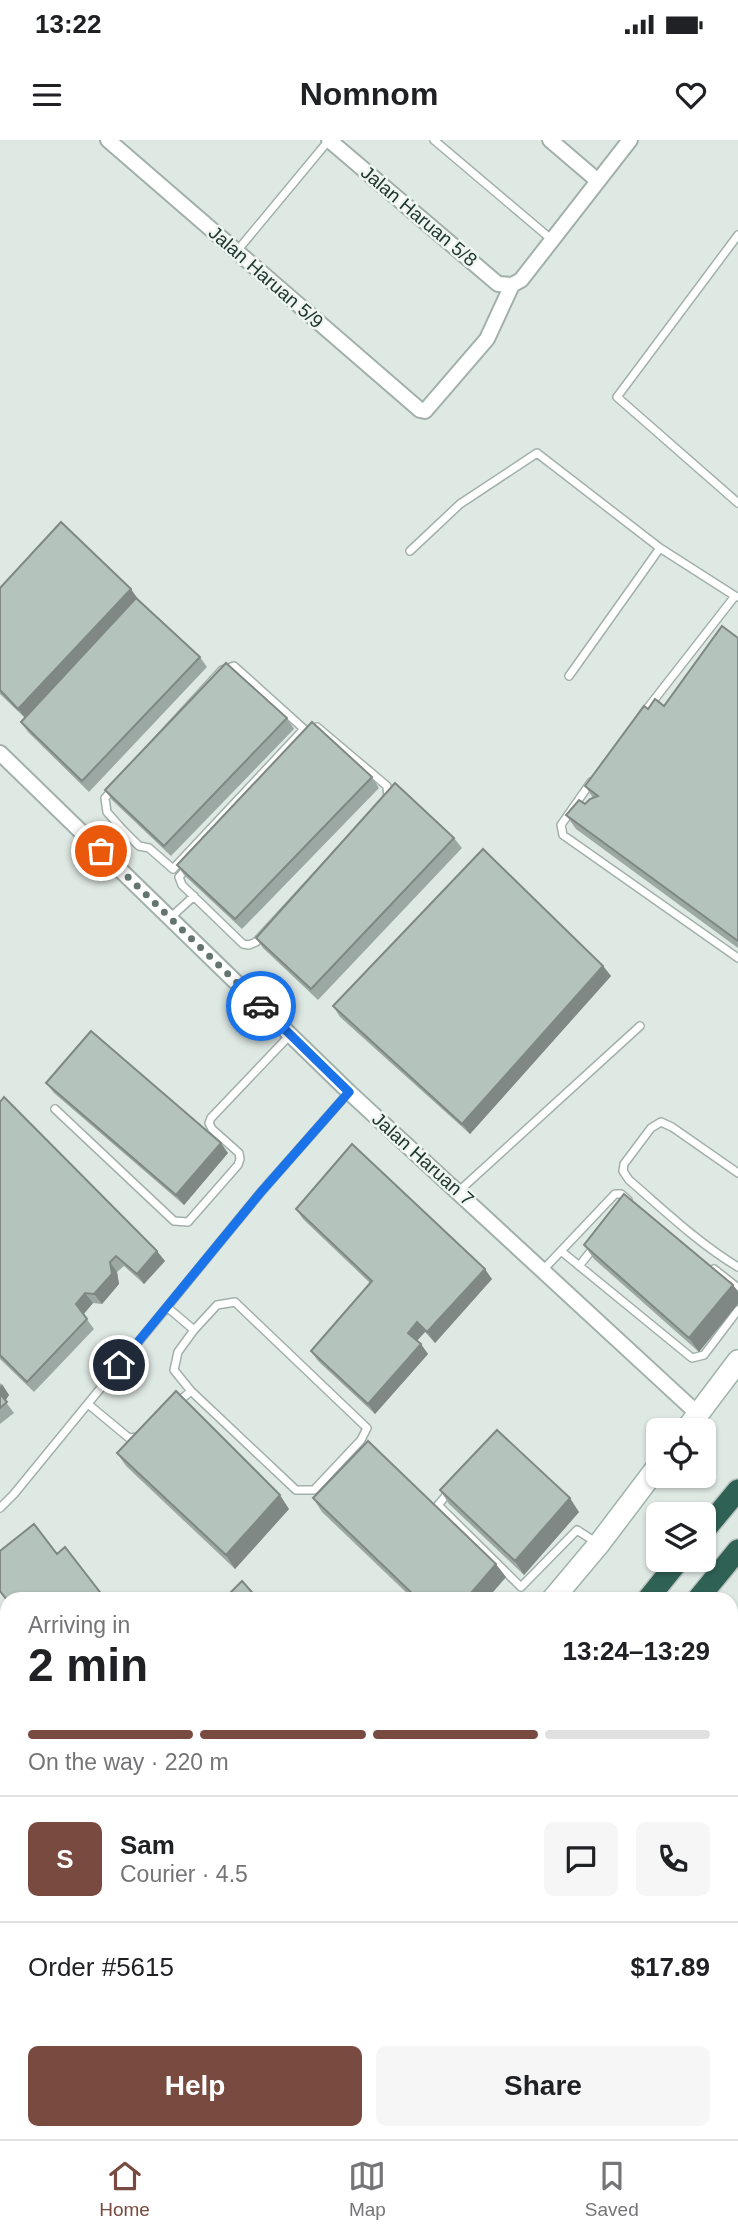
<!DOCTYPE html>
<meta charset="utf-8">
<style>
:root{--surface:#fff;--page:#f6f6f6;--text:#202124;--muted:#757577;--line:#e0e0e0;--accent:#794a3f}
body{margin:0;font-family:Helvetica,sans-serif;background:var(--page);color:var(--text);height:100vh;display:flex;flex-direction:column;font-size:26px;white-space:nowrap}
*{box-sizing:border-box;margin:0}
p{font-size:23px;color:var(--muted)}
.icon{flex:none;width:38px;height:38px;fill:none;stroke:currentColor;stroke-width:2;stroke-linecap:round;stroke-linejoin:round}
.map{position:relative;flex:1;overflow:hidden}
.sheet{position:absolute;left:0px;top:1452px;width:738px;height:548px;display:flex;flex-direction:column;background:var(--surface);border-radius:21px 21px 0 0;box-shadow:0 2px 5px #0004}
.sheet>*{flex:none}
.buttons{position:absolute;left:646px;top:1278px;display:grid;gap:14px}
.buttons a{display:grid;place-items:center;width:70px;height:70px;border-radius:10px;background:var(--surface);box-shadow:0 2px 5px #0004;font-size:35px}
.pin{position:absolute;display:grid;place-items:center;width:60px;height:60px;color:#fff;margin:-30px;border:4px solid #fff;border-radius:50%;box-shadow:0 2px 7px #0007}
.courier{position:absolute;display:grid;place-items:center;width:70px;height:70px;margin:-35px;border:5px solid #1a73e8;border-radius:50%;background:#fff;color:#222;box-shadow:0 2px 9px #0007}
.headline em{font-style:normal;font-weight:600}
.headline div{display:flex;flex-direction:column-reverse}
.headline{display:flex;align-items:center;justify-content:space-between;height:119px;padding:0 28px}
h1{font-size:46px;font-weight:600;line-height:52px}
.bar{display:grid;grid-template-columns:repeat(4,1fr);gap:10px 7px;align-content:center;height:84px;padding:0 28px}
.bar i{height:9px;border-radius:5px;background:var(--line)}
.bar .current{background:var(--accent)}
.bar p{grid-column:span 4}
.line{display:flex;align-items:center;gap:18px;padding:0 28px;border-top:2px solid var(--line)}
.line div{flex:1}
.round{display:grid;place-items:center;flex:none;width:74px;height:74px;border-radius:10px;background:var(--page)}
.cta{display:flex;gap:14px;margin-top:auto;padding:14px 28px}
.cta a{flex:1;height:80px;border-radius:10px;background:var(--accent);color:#fff;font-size:28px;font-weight:600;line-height:80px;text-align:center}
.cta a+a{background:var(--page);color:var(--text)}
.status{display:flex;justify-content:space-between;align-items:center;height:49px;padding:0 35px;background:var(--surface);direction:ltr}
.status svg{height:19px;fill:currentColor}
header{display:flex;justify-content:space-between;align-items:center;height:91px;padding:0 28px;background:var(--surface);font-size:32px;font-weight:600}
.dock{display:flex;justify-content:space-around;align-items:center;height:98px;border-top:2px solid var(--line);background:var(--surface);font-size:19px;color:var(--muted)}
.dock a{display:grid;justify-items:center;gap:4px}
.dock .current{color:var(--accent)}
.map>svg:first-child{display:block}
</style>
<div class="status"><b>13:22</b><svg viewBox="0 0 49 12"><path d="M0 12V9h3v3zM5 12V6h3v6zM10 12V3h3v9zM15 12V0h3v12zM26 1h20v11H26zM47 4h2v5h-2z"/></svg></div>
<header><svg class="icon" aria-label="menu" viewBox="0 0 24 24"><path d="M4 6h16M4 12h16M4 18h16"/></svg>Nomnom<svg class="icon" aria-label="heart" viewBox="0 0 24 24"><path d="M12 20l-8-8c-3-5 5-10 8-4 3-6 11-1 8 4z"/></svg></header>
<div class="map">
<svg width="738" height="1999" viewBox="0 0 738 1999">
<rect width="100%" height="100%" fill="#dfe9e4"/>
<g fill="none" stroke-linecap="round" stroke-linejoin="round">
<!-- service casing -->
<g stroke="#a2b0ab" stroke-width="10">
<path id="service" d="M 434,0 L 551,99
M 738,95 L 617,257 L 738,363
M 237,111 L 329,0
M 660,408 L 735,456
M 410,411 L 460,364 L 537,313 L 660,408 L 569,536
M 234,526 L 304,589 L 173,729 L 149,708 L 139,706 L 122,689 L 107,672 L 105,658 L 222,530 Z
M 643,574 L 735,456 L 738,457
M 317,587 L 387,646 L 388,659 L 256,802 L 249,805 L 243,804 L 182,745 L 179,737 Z
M 591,642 L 561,685 L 563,695 L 738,818
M 101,711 L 122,689
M 170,778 L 194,756
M 55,969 L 174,1081 L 188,1082 L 238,1025 L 240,1019 L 239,1013 L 212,989 L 209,983 L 211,978 L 290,895
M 738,1033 L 672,987 L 661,982 L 651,988 L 624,1024 L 623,1031 L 629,1040 C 664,1070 698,1103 738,1127
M 459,1051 L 640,886
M 561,1111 L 692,1218 L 704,1215 L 738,1170
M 579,1126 L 595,1106
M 714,1129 L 738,1148
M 543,1130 L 615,1054 L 621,1054 L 628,1060
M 167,1167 L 194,1190 L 217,1165 L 235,1162 L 367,1288 L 361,1300 L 314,1350 L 296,1350 L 191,1251 L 178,1262
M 191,1251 L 174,1230 L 178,1212 L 194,1190
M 88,1264 L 129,1298 L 138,1297
M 450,1351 L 438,1365 L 521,1447 L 577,1390 L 597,1403
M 0,1368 L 14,1354 L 261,1052 L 349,952"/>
</g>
<!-- minor casing -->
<g stroke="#a2b0ab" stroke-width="18">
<path id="minor" d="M 108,0 L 420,270 L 425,271 L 487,199 L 512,145 L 521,140 L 630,0
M 329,0 L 498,144 L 512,145
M 550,0 L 598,41
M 0,613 L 349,952 L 698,1274
M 732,1616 L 738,1608
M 732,1768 L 738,1773
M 518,1993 L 528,1999
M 486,1999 L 488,1993"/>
</g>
<!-- tertiary casing -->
<g stroke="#a2b0ab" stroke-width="23">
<path id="tertiary" d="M 0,1485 L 7,1494"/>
</g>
<!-- secondary casing -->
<g stroke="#9fb4ab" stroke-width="24">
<path id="secondary" d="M 686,1290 L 738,1221
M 552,1460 L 599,1404 L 658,1326
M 103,1999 L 107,1993"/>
</g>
<!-- motorway casing -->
<g stroke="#bcc3c1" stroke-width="24">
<path id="motorway" d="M 704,1391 L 738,1350
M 647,1460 L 680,1419
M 697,1460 L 738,1410
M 211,1999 L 215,1993
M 257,1999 L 261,1993"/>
</g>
<!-- service -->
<use href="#service" stroke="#fff" stroke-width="7"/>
<!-- minor -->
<use href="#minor" stroke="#fff" stroke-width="14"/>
<!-- tertiary -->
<use href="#tertiary" stroke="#fff" stroke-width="19"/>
<!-- secondary -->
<use href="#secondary" stroke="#fff" stroke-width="21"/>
<!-- motorway -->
<use href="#motorway" stroke="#306155" stroke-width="21"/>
</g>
<!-- wall -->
<path fill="#9ca8a3" d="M 0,448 L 138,459 L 200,517 L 207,527 L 89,652 L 28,592 L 21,582 L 25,578 L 0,554 Z
M 738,498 L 738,808 L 576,689 L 566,675 L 585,664 L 593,658 L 585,646 L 648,569 L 664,566 Z
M 287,578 L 294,589 L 171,716 L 112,660 L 105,650 Z
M 372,637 L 379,648 L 242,789 L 184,735 L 177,725 Z
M 454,698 L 462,708 L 318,860 L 263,808 L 256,798 Z
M 603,826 L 611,836 L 470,994 L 340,877 L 333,866 Z
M 46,943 L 228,1013 L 184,1065 L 54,953 Z
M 0,962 L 165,1121 L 144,1144 L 124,1126 L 117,1132 L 119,1144 L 102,1164 L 93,1163 L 83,1174 L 94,1189 L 34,1252 L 0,1219 Z
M 296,1069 L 492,1139 L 435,1203 L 425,1192 L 417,1200 L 428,1214 L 375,1274 L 318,1221 L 311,1211 L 370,1143 L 303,1079 Z
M 584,1105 L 733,1145 L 699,1212 L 594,1119 Z
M 0,1243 L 9,1255 L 5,1261 L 14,1273 L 0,1284 Z
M 117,1313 L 289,1369 L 235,1429 L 126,1326 Z
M 440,1350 L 579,1372 L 524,1435 L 449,1364 Z
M 313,1358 L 506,1437 L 486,1460 L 414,1460 L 322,1372 Z"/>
<!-- shaded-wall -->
<path fill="#7f8884" d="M 131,449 L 138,459 L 26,579 L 18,569 Z
M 603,826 L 611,836 L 470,994 L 462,984 Z
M 221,1003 L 228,1013 L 184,1065 L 176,1055 Z
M 157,1111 L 165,1121 L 144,1144 L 137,1134 Z
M 110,1122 L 117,1132 L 119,1144 L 102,1164 L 94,1154 Z
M 485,1129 L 492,1139 L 435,1203 L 427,1192 Z
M 733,1145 L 738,1151 L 738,1164 L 699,1212 L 689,1198 Z
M 85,1153 L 93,1163 L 83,1175 L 76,1164 Z
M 417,1182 L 425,1192 L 415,1203 L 408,1193 Z
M 421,1204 L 428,1214 L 375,1274 L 368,1264 Z
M 2,1244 L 9,1255 L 5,1261 L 0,1254 L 0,1247 Z
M 280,1355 L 289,1369 L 235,1429 L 226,1415 Z
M 570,1358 L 579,1372 L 524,1435 L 515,1421 Z
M 496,1424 L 506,1437 L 486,1460 L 465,1460 Z"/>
<!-- building -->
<path fill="#b5c3bd" stroke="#7f8884" stroke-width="2" d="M 61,382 L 131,449 L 18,569 L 0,550 L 0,448 Z
M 136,458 L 200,517 L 82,641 L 21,582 Z
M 722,486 L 738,498 L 738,801 L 566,675 L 579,660 L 585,664 L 590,659 L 598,656 L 585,646 L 644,566 L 648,569 L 655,559 L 664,566 Z
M 226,523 L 287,578 L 164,706 L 105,650 Z
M 312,582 L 372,637 L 235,779 L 177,725 Z
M 395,643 L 454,698 L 311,849 L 256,798 Z
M 483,709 L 603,826 L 462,984 L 333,866 Z
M 91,891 L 221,1003 L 176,1055 L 46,943 Z
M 4,957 L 157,1111 L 137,1134 L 116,1116 L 110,1122 L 112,1134 L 94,1154 L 85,1153 L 76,1164 L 87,1179 L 27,1242 L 0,1215 L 0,962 Z
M 352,1004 L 485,1129 L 427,1192 L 417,1182 L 408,1193 L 421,1204 L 368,1264 L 311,1211 L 372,1141 L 296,1069 Z
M 624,1054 L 733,1145 L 689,1198 L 584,1105 Z
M 176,1251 L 280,1355 L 226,1415 L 117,1313 Z
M 0,1254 L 7,1262 L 0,1268 Z
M 497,1290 L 570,1358 L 515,1421 L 440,1350 Z
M 368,1301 L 496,1424 L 465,1460 L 419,1460 L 313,1358 Z
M 34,1384 L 57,1414 L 65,1407 L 106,1460 L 7,1460 L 0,1451 L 0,1411 Z
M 242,1441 L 259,1460 L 223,1460 Z"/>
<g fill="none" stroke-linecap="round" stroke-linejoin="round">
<!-- done -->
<path stroke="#647570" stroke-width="7" stroke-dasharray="0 12.6" d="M 101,711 L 261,866"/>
<!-- route -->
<path stroke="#1a73e8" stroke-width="9" d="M 119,1225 L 261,1052 L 349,952 L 261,866"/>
</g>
<g text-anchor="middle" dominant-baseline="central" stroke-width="5" stroke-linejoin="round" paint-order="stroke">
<!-- street labels -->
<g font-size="19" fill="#213731" stroke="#eff6f2">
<text transform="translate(419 76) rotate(40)">Jalan Haruan 5/8</text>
<text transform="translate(266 137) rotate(41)">Jalan Haruan 5/9</text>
<text transform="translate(423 1019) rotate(42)">Jalan Haruan 7</text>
</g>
</g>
</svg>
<div class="buttons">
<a><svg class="icon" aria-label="locate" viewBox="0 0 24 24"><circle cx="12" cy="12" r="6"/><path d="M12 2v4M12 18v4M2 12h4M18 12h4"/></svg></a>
<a><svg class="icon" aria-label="layers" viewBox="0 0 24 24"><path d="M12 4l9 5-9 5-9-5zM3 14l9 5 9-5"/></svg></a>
</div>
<div class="pin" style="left:101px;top:711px;background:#ea580c"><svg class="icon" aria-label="bag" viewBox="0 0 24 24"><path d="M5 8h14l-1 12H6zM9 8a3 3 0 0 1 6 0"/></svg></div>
<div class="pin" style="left:119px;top:1225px;background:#1f2937"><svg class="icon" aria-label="home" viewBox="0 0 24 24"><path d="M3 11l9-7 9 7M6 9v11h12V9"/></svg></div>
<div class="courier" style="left:261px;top:866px"><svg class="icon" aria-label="car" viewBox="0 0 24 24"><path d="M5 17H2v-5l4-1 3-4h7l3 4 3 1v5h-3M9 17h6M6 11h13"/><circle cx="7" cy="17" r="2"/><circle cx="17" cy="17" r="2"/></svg></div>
<section class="sheet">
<div class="headline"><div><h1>2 min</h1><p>Arriving in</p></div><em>13:24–13:29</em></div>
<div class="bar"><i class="current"></i><i class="current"></i><i class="current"></i><i></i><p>On the way · 220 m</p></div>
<div class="line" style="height:126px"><b class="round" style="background:var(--accent);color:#fff">S</b><div><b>Sam</b><p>Courier · 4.5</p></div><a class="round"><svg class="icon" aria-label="chat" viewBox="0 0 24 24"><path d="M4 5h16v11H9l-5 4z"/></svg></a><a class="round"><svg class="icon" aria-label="phone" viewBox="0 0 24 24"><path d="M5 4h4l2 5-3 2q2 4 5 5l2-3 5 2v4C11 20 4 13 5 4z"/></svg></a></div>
<div class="line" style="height:91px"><div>Order #5615</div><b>$17.89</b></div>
<div class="cta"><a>Help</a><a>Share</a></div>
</section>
</div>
<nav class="dock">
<a class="current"><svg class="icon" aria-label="home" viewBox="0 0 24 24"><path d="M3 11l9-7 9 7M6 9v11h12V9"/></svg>Home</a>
<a><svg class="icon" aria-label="map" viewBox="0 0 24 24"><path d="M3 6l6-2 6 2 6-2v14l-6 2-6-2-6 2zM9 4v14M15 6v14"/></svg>Map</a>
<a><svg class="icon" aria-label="saved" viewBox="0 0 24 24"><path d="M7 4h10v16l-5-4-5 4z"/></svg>Saved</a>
</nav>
